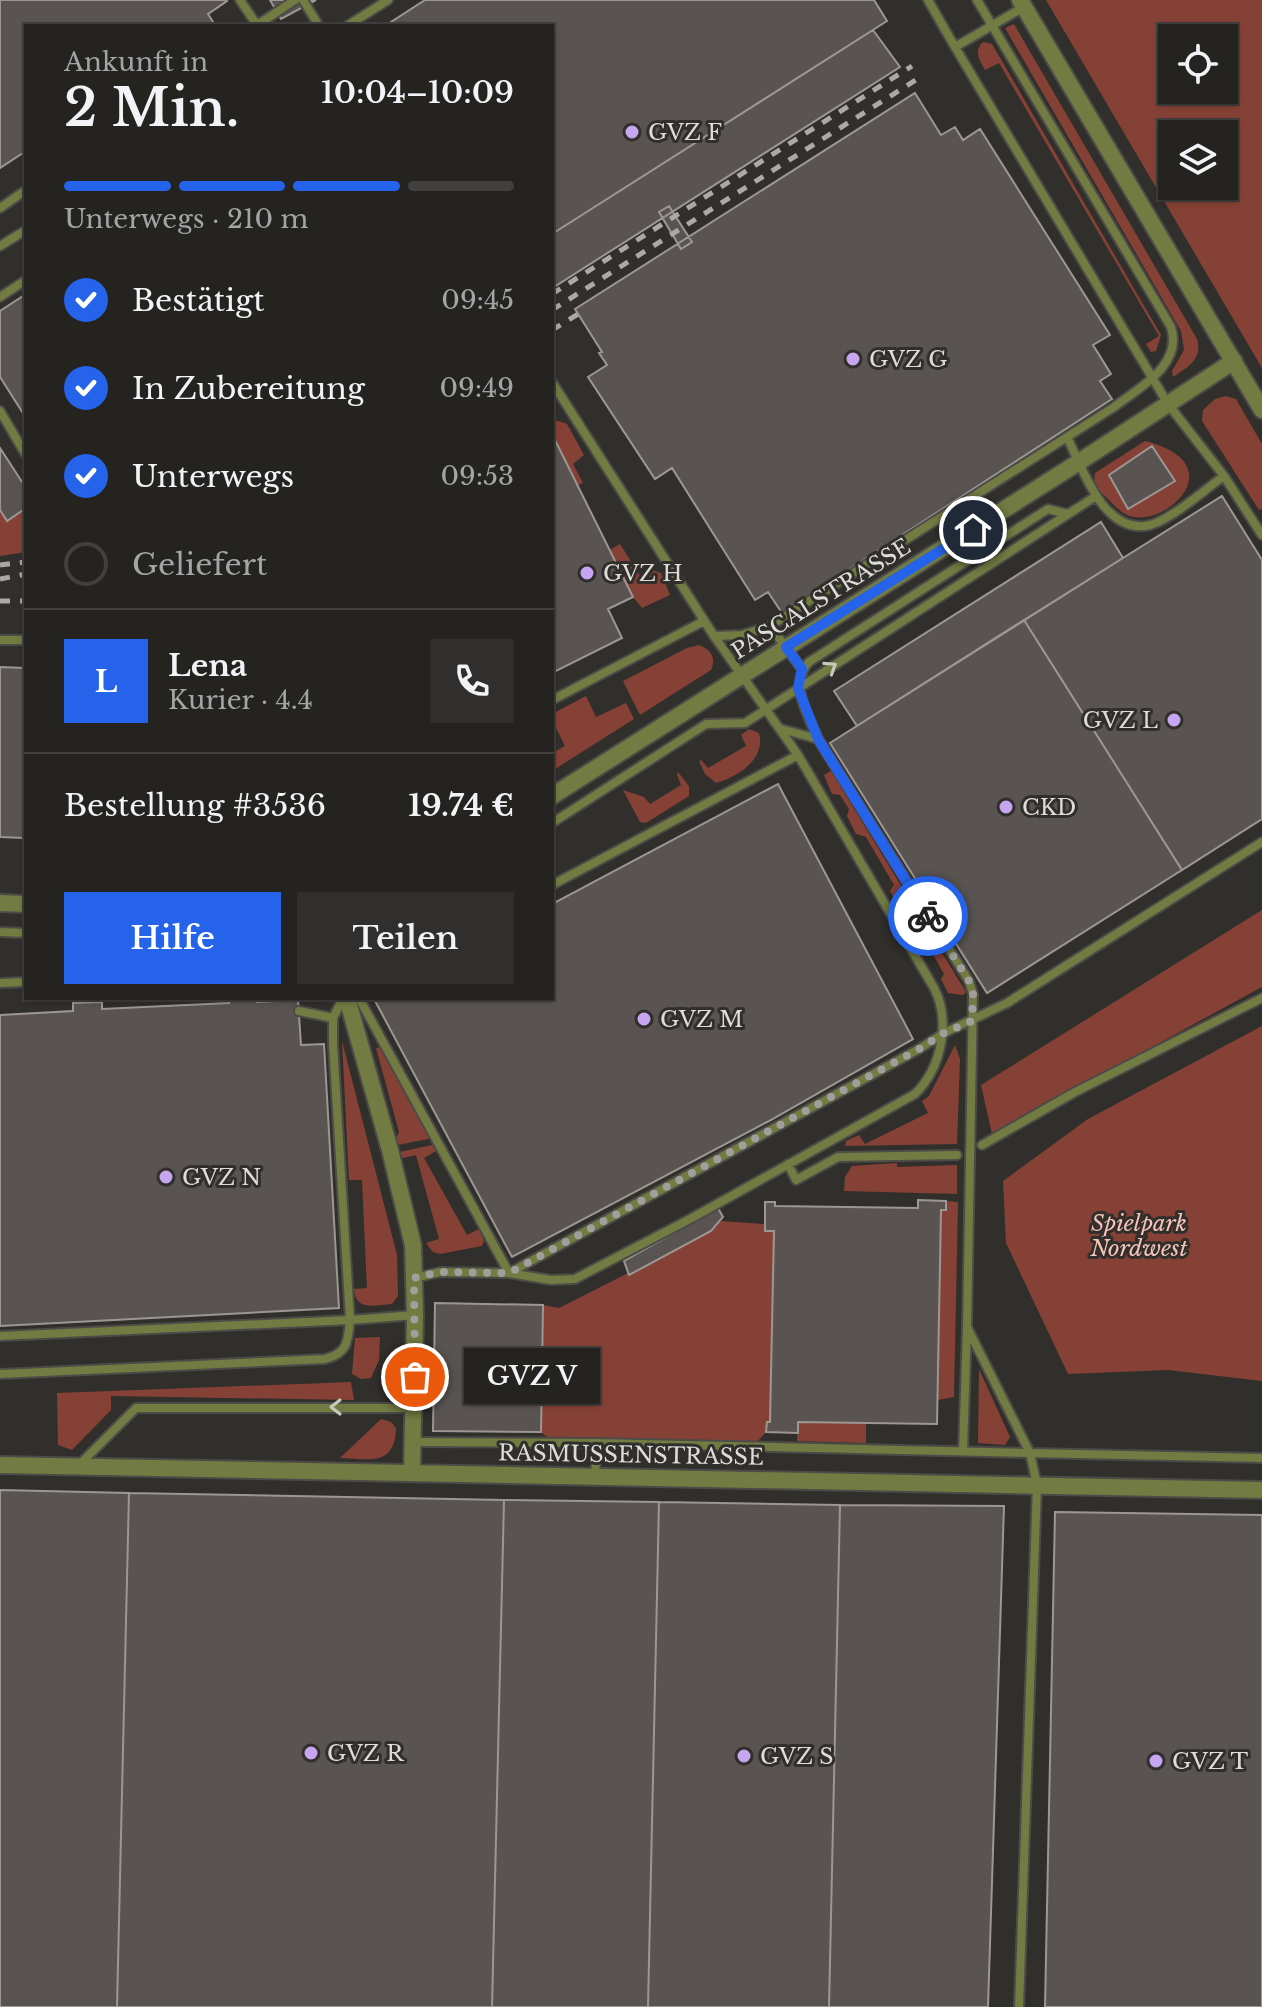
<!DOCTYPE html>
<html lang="de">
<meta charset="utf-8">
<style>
:root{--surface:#252320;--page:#312f2d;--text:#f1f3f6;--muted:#a3a4a5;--line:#42403e;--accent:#2563eb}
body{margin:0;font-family:"Libre Baskerville",serif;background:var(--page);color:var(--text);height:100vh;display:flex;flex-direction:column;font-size:30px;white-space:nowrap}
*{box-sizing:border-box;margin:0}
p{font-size:26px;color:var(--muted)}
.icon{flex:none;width:44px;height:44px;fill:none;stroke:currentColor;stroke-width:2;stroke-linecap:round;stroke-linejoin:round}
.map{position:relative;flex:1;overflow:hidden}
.details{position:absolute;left:24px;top:24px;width:530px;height:976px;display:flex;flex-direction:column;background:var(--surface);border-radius:0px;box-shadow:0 2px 6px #0004,0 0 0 2px var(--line)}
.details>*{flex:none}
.fabs{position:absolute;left:1158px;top:24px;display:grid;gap:16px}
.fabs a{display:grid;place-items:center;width:80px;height:80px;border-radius:0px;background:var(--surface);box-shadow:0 2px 6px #0004,0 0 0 2px var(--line);font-size:40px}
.pin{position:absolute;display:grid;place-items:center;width:68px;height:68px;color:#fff;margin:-34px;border:4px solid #fff;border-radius:50%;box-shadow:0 2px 8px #0007}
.courier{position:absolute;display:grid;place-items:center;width:80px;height:80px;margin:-40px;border:6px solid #2563eb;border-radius:50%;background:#fff;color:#222;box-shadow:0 2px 10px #0007}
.bubble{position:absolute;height:56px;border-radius:0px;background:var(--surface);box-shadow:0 2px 6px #0004,0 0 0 2px var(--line);font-size:26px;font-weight:600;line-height:56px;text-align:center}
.overview em{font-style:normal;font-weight:600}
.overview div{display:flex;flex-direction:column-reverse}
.overview{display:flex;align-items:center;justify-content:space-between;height:136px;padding:0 40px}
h1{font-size:52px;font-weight:600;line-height:60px}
.bar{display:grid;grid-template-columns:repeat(4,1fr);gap:12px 8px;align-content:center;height:96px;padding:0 40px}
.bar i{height:10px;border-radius:6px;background:var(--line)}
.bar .active{background:var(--accent)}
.bar p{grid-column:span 4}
.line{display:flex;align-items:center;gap:20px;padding:0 40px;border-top:2px solid var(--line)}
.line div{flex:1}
.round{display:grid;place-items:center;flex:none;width:84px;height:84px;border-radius:0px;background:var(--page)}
ol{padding:0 40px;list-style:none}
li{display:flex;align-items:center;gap:24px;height:88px}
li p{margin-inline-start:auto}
li .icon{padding:8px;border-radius:50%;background:var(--accent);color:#fff;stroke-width:4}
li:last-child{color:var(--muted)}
li i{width:44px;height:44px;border:4px solid var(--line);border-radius:50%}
.action{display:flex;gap:16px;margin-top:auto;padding:16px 40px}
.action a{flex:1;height:92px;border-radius:0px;background:var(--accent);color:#fff;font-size:32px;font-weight:600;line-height:92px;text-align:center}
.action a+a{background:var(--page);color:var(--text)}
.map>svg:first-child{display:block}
</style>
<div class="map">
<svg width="1262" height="2007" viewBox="0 0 1262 2007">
<rect width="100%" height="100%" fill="#312f2b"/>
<!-- green -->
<path fill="#864136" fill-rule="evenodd" d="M 1046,0 L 1262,0 L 1262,368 ZM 1224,38 L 1224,90 L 1172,90 L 1172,38 ZM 1224,134 L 1224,186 L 1172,186 L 1172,134 Z
M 1014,24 L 1197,339 C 1203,359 1188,367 1173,377 L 1172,371 L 1184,350 L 1181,331 L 1005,28 Z
M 983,42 L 992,44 L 1161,335 L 1156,351 L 1151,352 L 1146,344 L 1159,336 L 999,63 L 985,70 C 980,60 973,52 983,42 Z
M 1226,396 L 1236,399 L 1262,444 L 1262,509 L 1259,510 L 1202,421 L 1203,410 L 1215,399 Z
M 555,420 L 567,424 L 584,455 L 573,464 L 583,483 L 578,485 L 555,440 L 552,422 Z
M 1145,441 C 1236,464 1164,531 1127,515 C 1120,512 1114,505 1108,499 C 1100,491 1092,485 1095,473 Z
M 26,508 L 26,552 L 0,556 L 0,510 L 7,521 Z
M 620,544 L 640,576 L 652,570 L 661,573 L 670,595 L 642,608 L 633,597 L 610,550 Z
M 699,645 C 712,650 716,658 711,670 L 640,715 L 623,681 L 687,648 Z
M 586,696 L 596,717 L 626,703 L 634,719 L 552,771 L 552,753 L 565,746 L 556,728 L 552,729 L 552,714 Z
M 749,729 L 759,733 C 766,759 738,777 716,783 L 705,774 L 699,761 L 701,760 L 708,768 L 746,746 L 741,735 Z
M 831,771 L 966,992 L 963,995 L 948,993 L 941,979 L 944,974 L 909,912 L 900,909 L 890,891 L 894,885 L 866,837 L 856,834 L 847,816 L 849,809 L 840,795 L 832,794 L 824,775 Z
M 678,772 L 689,786 L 689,796 L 646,823 L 640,822 L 623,790 L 644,797 L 650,804 L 681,785 L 677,775 Z
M 1262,910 L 1262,987 L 992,1134 L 981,1085 Z
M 1262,1026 L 1262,1381 L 1168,1370 L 1068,1374 L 1006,1243 L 1003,1181 L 1088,1119 Z
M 342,1041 L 397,1255 L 398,1296 L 392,1304 C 375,1305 356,1312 354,1289 L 367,1288 L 362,1180 L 349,1180 Z
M 955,1045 L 960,1059 L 957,1144 L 845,1146 L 846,1141 L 859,1135 L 865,1144 L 928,1113 L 922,1101 L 929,1096 Z
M 380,1047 L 423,1126 L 427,1127 L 433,1138 L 398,1145 L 396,1138 L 399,1132 L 376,1048 Z
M 436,1144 L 436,1151 L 424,1158 L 467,1235 L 479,1229 L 484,1241 L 482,1246 L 440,1254 L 433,1252 L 426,1243 L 439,1239 L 416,1155 L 403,1158 L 400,1152 Z
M 897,1163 L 897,1167 L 957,1165 L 957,1194 L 844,1191 L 845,1177 L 852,1166 Z
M 946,1201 L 958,1202 L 954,1397 L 938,1400 L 941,1210 L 946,1210 Z
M 720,1221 L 765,1224 L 765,1231 L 774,1231 L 770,1422 L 767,1422 L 766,1432 L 757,1442 L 548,1438 L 541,1432 L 543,1305 L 559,1308 L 711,1231 Z
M 380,1337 L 379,1360 L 371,1378 L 361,1379 L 352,1374 L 355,1338 Z
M 979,1369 L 1010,1437 L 1005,1445 L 978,1443 Z
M 351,1382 L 354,1400 L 111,1396 L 111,1410 L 72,1450 L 58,1445 L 57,1393 Z
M 381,1419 L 391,1422 L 396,1428 C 395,1467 369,1459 340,1458 Z
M 798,1422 L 866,1423 L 866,1443 L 797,1441 Z"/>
<!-- building -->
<path fill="#595451" stroke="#9c9793" stroke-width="2" d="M 0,0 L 226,0 L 227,1 L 208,14 L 215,25 L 213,26 L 26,26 L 26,151 L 0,168 Z
M 270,0 L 316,0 L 281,19 Z
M 425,0 L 874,0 L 887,21 L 552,234 L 552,26 L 394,26 L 391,22 Z
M 873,30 L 900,67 L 554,287 L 552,283 L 552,234 Z
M 915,93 L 941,135 L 955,127 L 963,140 L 980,129 L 1110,335 L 1093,345 L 1111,374 L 1100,381 L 1112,399 L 782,613 L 768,592 L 755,600 L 672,468 L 655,479 L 588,377 L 607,365 L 599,353 L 602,352 L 575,309 Z
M 669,206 L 692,242 L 681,249 L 659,212 Z
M 26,294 L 26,418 L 0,377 L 0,311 Z
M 555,440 L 633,597 L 608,609 L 622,638 L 552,673 L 552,441 Z
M 1152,446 L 1175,481 L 1128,509 L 1109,475 Z
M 0,448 L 26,488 L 26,508 L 7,521 L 0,510 Z
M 1222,496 L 1262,560 L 1262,819 L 1182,870 L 1024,620 Z
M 1101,522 L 1123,558 L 857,726 L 834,691 Z
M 1024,620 L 1182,870 L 987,993 L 830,743 Z
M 0,667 L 26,668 L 23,838 L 0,837 Z
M 778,784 L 913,1039 L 769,1121 L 512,1257 L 374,999 L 552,998 L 552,904 Z
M 229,998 L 257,998 L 257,1002 L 298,1000 L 301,1045 L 324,1044 L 339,1308 L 0,1326 L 0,1015 L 73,1011 L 73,1003 L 102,1002 L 102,1009 L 229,1003 Z
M 918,1200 L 946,1201 L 946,1210 L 941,1210 L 937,1424 L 798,1422 L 798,1433 L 766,1432 L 767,1422 L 770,1422 L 774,1231 L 765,1231 L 765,1202 L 775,1202 L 775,1206 L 918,1208 Z
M 718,1208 L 723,1217 L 711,1231 L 629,1275 L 624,1261 Z
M 435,1303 L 543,1305 L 541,1432 L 433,1431 Z
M 0,1490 L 129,1493 L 117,2007 L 0,2007 Z
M 129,1493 L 504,1500 L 492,2007 L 117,2007 Z
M 504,1500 L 659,1502 L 648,2007 L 492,2007 Z
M 659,1502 L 840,1505 L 829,2007 L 648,2007 Z
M 840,1505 L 1004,1506 L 988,2007 L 829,2007 Z
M 1055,1512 L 1262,1515 L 1262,2007 L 1045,2007 Z"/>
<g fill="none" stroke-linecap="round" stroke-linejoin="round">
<!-- service casing -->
<g stroke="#4d4b47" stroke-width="12">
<path id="service" d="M 240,0 L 257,25
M 303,0 L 319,26
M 928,0 L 955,47 L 1024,7
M 256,26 L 295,0
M 347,26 L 388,0
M 955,47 L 1168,404 L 1224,476 L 1262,535
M 0,208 L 26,190
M 0,246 L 26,230
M 0,297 L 26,280
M 0,411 L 26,455
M 1067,437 C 1082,467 1102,531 1145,526 C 1167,524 1205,489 1224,476
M 770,626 L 802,669
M 714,636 L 742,635 L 770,626 L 1114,407 C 1140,387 1183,365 1171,327 L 977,0
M 0,640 L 26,640
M 552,700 L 704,621
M 781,729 L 818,739 L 969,981 L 973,994 L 967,1327 L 1030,1453 L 1262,1458
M 818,739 C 808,714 788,684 809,662 L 1048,509 L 1068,514
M 552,823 L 706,724 L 745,723 L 1096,496
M 552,885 L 798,755
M 0,932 L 26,933
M 0,983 L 26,982
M 359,998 L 509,1273
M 299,1011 L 333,1018
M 982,1145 L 1075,1092 L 1262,998
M 788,1164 L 796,1180 L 838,1157 L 957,1155
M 509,1273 L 919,1049 L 944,1033 L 1007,1003 L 1262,842
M 414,1278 L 440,1272 L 509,1273 L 551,1280 L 575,1279 L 690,1219 L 915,1094 C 942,1067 951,1021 934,988 L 798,755 L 714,636 L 552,382
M 0,1336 L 350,1320 L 333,1044 L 333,1018 L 343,998
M 0,1374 L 325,1359 C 348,1353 348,1341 350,1320 L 415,1315
M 413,1442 L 597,1443 L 1030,1453 L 1037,1485 L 1019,2007
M 963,1451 L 967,1328
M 79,1465 L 136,1408 L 414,1408
M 595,1477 L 597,1443"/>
</g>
<!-- minor casing -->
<g stroke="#4d4b47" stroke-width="20">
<path id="minor" d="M 552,796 L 1079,462 L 1234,361
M 0,903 L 26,904
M 347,998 L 390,1150 L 413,1245 L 415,1315 L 412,1472
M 0,1465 L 1262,1490"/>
</g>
<!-- tertiary casing -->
<g stroke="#4d4b47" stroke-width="20">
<path id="tertiary" d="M 1020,0 L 1262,410"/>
</g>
<!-- service -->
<use href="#service" stroke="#717b42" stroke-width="8"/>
<!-- minor -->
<use href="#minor" stroke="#717b42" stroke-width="16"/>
<!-- tertiary -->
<use href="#tertiary" stroke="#717b42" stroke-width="16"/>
<!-- rail -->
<path stroke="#aba9a6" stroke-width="5" stroke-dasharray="10 10" stroke-linecap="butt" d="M 552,294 L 912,66
M 552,310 L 919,78
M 552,330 L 578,314
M 0,565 L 26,562
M 0,579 L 26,574
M 0,601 L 26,601"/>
</g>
<!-- one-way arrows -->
<defs><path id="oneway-chevron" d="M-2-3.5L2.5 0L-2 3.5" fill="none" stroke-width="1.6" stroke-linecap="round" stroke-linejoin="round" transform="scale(2)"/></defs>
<g stroke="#c8c9bb">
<use href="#oneway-chevron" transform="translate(831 667) rotate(-33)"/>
<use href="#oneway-chevron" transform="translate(336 1407) rotate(180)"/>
</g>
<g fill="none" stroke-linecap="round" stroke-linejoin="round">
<!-- done -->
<path stroke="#a19f9c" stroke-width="8" stroke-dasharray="0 14.4" d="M 415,1377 L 414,1278 L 440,1272 L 509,1273 L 919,1049 L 944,1033 L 972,1021 L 973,994 L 969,981 L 928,916"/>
<!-- route -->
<path stroke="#2563eb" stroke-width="10" d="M 928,916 L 818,739 L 798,688 L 802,669 L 786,647 L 973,530"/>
</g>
<!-- markers -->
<g fill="#c6a6f0" stroke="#312f2b" stroke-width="3">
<circle cx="632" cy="132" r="8"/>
<circle cx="853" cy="359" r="8"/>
<circle cx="587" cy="573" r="8"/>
<circle cx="1174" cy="720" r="8"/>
<circle cx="1006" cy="807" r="8"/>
<circle cx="644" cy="1019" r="8"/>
<circle cx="166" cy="1177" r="8"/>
<circle cx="311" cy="1753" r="8"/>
<circle cx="744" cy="1756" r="8"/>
<circle cx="1156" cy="1761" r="8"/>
</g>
<g text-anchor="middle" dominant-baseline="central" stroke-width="6" stroke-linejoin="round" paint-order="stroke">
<!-- poi labels -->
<g font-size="22" fill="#dedcd9" stroke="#312f2b" text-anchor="start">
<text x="648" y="132">GVZ F</text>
<text x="869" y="359">GVZ G</text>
<text x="603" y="573">GVZ H</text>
<text x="1158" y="720" text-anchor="end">GVZ L</text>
<text x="1022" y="807">CKD</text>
<text x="660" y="1019">GVZ M</text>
<text x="182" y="1177">GVZ N</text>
<text x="327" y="1753">GVZ R</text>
<text x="760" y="1756">GVZ S</text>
<text x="1172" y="1761">GVZ T</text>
</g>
<!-- street labels -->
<g font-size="22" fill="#dedcd9" stroke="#312f2b">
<text transform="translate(821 599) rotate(-32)">PASCALSTRASSE</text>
<text transform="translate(631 1455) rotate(1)">RASMUSSENSTRASSE</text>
</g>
<!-- park labels -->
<g font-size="22" font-style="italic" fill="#f6c3ba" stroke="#312f2b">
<text x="1139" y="1223">Spielpark<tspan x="1139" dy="25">Nordwest</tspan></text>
</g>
</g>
</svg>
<div class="fabs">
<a><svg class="icon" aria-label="locate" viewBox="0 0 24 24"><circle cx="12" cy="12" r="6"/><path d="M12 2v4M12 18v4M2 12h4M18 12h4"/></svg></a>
<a><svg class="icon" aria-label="layers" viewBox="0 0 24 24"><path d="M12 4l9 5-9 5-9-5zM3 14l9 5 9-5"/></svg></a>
</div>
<div class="pin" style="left:415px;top:1377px;background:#ea580c"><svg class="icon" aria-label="bag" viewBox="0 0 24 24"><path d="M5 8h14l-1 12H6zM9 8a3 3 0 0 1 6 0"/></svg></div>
<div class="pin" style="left:973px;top:530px;background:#1f2937"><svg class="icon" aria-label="home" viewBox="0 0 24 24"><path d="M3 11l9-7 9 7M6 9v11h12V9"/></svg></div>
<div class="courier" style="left:928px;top:916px"><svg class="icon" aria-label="bike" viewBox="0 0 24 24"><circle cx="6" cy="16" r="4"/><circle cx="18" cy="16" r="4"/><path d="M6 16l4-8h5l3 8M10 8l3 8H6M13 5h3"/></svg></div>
<div class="bubble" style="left:464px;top:1348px;width:136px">GVZ V</div>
<section class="details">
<div class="overview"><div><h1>2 Min.</h1><p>Ankunft in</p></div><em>10:04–10:09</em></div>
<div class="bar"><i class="active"></i><i class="active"></i><i class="active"></i><i></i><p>Unterwegs · 210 m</p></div>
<ol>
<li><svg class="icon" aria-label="check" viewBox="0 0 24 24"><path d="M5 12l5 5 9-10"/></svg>Bestätigt<p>09:45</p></li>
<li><svg class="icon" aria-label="check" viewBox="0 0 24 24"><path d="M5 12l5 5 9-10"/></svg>In Zubereitung<p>09:49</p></li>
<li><svg class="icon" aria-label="check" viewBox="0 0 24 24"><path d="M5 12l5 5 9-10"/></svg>Unterwegs<p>09:53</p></li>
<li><i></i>Geliefert</li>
</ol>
<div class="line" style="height:144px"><b class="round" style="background:var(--accent);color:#fff">L</b><div><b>Lena</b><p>Kurier · 4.4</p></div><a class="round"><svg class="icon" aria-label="phone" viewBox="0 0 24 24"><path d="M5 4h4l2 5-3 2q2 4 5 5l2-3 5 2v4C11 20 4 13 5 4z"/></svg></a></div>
<div class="line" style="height:104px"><div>Bestellung #3536</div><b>19.74 €</b></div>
<div class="action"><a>Hilfe</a><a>Teilen</a></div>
</section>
</div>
